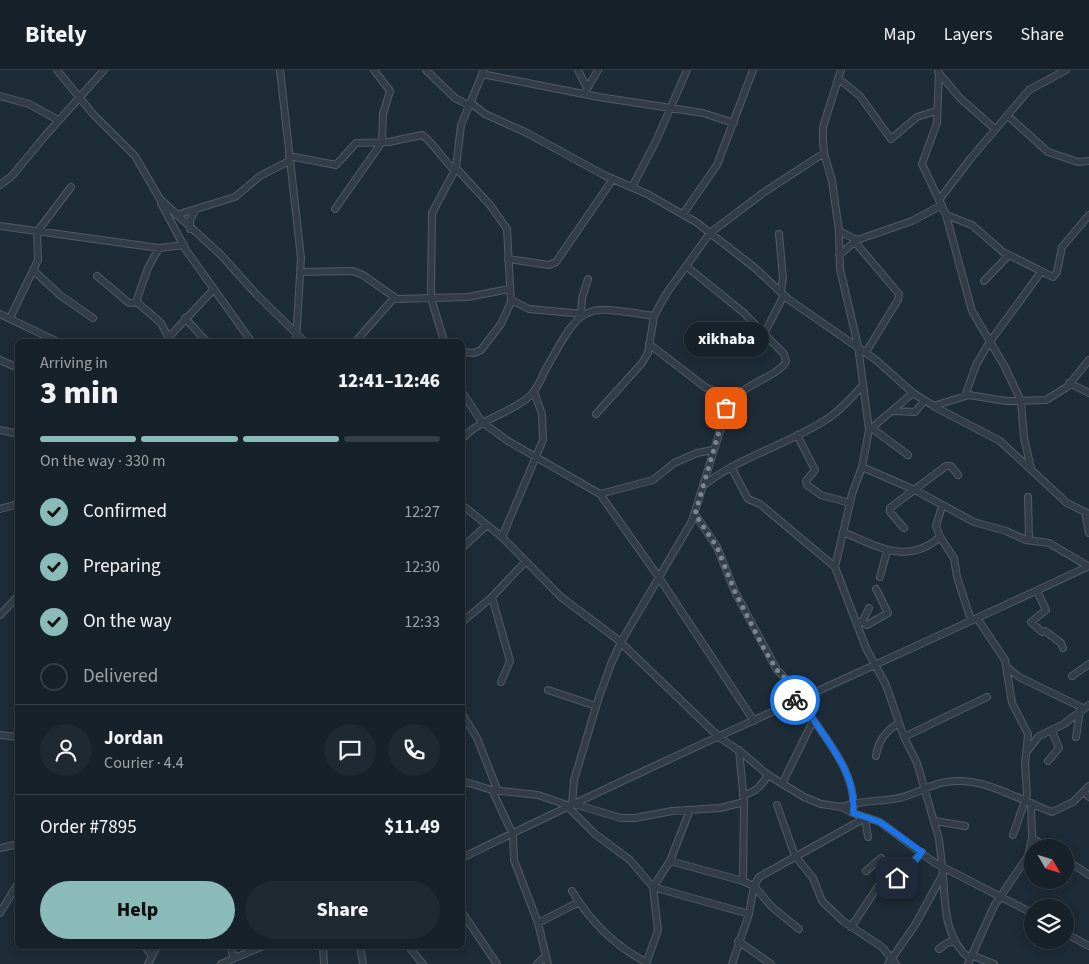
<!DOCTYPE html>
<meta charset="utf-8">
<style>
:root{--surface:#162129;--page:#1f2931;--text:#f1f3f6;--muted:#9ea3a8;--line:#353e46;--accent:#8bbbb9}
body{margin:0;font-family:"Source Sans 3",sans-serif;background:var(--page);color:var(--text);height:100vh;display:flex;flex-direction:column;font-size:19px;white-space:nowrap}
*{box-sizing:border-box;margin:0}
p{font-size:16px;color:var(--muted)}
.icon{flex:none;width:28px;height:28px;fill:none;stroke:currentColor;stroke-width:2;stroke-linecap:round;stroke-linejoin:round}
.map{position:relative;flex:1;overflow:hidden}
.drawer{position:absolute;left:15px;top:269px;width:450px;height:610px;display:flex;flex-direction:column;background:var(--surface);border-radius:8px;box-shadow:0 2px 12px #0003,0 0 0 1px var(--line)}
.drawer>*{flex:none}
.needle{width:32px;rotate:129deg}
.tools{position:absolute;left:1024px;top:769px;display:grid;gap:10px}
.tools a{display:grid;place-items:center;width:50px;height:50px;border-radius:50%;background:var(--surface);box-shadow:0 2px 12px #0003,0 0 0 1px var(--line);font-size:25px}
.pin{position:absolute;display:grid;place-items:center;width:42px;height:42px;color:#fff;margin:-21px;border-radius:10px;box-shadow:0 2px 8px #0006}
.courier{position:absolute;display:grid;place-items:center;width:50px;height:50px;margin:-25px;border:4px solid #1a73e8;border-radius:50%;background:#fff;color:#222;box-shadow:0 1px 6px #0007}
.bubble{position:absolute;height:35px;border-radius:18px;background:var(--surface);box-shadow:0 2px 12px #0003,0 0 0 1px var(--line);font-size:16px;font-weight:800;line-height:35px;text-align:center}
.overview em{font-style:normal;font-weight:800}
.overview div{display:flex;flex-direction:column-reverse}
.overview{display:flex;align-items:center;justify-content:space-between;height:85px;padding:0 25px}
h1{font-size:32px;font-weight:800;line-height:38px}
.bar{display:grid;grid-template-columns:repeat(4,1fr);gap:8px 5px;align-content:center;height:60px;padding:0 25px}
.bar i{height:6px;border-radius:4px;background:var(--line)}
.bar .selected{background:var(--accent)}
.bar p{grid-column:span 4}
.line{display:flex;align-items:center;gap:12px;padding:0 25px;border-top:1px solid var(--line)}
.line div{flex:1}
.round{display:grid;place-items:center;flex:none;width:52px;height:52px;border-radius:26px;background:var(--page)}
ol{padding:0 25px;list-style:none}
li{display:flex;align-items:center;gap:15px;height:55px}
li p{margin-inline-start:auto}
li .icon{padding:5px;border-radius:50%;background:var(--accent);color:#111;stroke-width:4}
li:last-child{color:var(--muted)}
li i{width:28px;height:28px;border:2px solid var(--line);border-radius:50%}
.action{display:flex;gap:10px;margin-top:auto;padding:10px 25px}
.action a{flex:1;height:58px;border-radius:30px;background:var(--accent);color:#111;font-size:20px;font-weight:800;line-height:58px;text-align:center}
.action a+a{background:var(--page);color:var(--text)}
header{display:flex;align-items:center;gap:30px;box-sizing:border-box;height:70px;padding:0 25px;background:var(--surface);border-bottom:1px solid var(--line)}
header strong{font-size:24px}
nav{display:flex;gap:28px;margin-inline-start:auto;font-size:18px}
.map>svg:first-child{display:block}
</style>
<header>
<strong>Bitely</strong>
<nav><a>Map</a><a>Layers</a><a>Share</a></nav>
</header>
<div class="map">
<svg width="1089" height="894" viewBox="0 0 1089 894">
<rect width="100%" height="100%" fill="#1e2c37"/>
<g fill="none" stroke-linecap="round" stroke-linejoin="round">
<!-- minor casing -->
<g stroke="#4f5b66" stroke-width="8">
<path id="minor" d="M 57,0 L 93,44 L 135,86 L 160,129 L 222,186 L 257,225 L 304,271
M 280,0 L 301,188 L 296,271
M 426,0 L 455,28 L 470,36
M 578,0 L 587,18
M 841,0 L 823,57 L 823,70 L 824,83 L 832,111 L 839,161 L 857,170
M 939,0 L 937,53 L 922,94 L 946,145 L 972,241 L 1005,297 L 1021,331 L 1024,368 L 1031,398
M 938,2 L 960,28 L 995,59
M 482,4 L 599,27 L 703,43 L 734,53
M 838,8 L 860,26 L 891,69 L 917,47 L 936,41
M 584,24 L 598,0
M 0,26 L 29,34 L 58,50
M 471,33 L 485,44 L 527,63 L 604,105 L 647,124 L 696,152 L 755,198 L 788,229 L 876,290 L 913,323 L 937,338 L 1000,371 L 1067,433 L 1089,444
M 1008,46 L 1048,82 L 1078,92 L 1089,91
M 289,86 L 336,95 L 356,73 L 389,72 L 422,65 C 429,68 447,94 455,101
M 456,98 L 490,135 L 507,159 L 511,232 L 501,254 L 481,280 L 474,283 L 462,282
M 0,115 L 12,106 L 45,66 L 104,0
M 632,117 L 656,71 L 687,0
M 939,130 L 971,88 L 1029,20 L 1066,0
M 161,133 L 186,180 L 251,271
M 335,139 L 382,72 L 383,44 L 390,21 L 374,0
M 683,144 L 717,95 L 753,0
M 176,145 L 235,127 L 260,106 L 289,91
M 946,145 L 972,155 L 1003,182 L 1053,207 L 1057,202 L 1062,177 L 1089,145
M 0,156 L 159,178 L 184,175
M 190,159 L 190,150 L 195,141
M 839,161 L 840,199 L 858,276 L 869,360 L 862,397 L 852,424 L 835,497 L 866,578 L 886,615 L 904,667 L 917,693 L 939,769 L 943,804 L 915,855 L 888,894
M 779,164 L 783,208 L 781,220
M 855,172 L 899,224 L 898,230 L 866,282
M 159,178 L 148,198 L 137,229 L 139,234 L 161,253 L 170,271
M 839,185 L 857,170 L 912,151 L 942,135
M 508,189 L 549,195 L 556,192 L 613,109
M 34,201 L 61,226 L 93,248
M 300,202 L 353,201 L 363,205 L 397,229 L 468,227 L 509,219
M 97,206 L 129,233 L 138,232
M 984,211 L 1009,185
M 511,230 L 529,239 L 584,244
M 581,243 L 582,228 L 588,209
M 0,244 L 56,271
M 10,248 L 38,190 L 37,162 L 71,117
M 185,248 L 206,271
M 764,264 L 784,225
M 169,267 L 214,219
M 356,271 L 394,228
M 444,271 L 431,228 L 432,143 L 456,98 L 461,55 L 484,0
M 649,274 L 705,317 L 731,329
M 0,290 L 18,298
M 1069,313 L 1089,323
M 462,322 L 482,352 L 508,371 L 600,424 L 658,506 L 754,651
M 965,326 L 976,295 L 989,273 L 1041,202
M 933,336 L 969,325 L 1006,331 L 1046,330 L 1067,317 L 1089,290
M 893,341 L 915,342 L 924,331
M 596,344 L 642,293 L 648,283 L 654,246 L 666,224 L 710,163 L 763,123 L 824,83
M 873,359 L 908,385
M 0,360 L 18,364
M 869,360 L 913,323
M 797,365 L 815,400 L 806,411 L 807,415 L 821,425 L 850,433
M 462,369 C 481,348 510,344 530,326 C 538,319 542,306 547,297 C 583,232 583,235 654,246
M 731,397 L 748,429 L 760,434 L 835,497
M 862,397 L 915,420 L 974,452 L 1006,461 L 1026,470 L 1049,473 L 1088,496
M 704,415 C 742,385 791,374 830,347 C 843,338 853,326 863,315
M 600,424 L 653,410 L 674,393 L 697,383 L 713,380
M 1028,427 L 1029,470
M 462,435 L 502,467 L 561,527 L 617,569 L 719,667 L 741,682 L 768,705 L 804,727 L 821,734 L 842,737 L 853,743 L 880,752 L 935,793 L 1032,843
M 942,436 L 936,456 L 940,467 L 954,488 L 957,507 L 971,550
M 0,439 L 18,434
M 1085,442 L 1089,463
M 695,444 L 717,477 L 735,522 L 777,600 L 793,616 L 808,627
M 904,458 L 890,442 L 890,438 L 946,396 L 951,396 L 958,405
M 843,462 C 877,476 907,496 940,467
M 502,467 L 543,370 L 542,344 L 534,322
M 462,478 L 487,455
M 880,507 L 887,481
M 1037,521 L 1046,540 L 1031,552 L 1042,562 L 1045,561 L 1061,573 L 1063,578
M 492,527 L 510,591 L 501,612
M 0,545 L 18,526
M 977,548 L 1005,590 L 1012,633 L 1028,664 L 1025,694 L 1027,725 L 1013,765
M 462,552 L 492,527 L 525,492
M 862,552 L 867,555 L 888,543 L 876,519
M 857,553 L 862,552 L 869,538
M 1008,598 L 1019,607 L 1083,638
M 1072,606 L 1089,594
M 548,620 L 596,636
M 801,630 C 821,666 858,700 853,743
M 462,644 L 477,668 L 497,719
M 0,665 L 18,667
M 904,667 L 987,627
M 1076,667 L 1080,641
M 739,680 L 744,732 L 743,811 L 754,816 L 772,837 L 799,859
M 1028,680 L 1039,666 L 1064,654 L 1089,635
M 876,686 C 878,671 885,661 899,653
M 1048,691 L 1059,678 L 1052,661
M 462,711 L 492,720 L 538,725 L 570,736
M 782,714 L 813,651
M 492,720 L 513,765 L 514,790 L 538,853 L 548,894
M 1084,722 L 1089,727
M 743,725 C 756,722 761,716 768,705
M 574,734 L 621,748 L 635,748 L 672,741 L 720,738 L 744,732
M 572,735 L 574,710 L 598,630 L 611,594 L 621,572 L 692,451 L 728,335 C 742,314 780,306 786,291 L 784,284 L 744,243 L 686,196
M 777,735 L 795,786 L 813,808 L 822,831 L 843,851 L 882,877 L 896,894
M 568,737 L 595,764 L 630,790 L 653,817 L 658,860 L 646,894
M 842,737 C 861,730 879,732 899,728 C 915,725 930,714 946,712 C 985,706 1018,730 1052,742 L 1073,732 L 1089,716
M 935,751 L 965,756
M 1032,768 L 1048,778
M 0,778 L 18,774
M 462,788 C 669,686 881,594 1089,496
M 1065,789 L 1089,805
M 670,791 L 743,811
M 866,801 L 881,788 L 893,804 L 899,808 L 922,782
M 943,804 C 945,834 944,868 970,889
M 653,817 L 749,844
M 653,817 L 670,791 L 690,740
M 572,821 C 590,851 615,876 646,892
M 462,842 L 497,894
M 0,843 L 18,813
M 538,853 L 579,832
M 851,857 L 889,800
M 1065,863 L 1089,876
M 738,871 L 771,894
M 145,876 L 151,885
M 230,876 L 234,888
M 323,876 L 324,894
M 360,876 L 363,894
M 408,876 L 423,894
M 939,879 L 947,873 L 955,871
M 971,885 L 994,894
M 148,894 L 157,876
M 221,894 L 263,876
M 537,894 L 546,886
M 732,894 L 749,844 L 754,816 L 759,807 L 865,748 L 868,767
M 968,894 L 994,836 L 1028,786 L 1032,768 L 1031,733"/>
</g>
<!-- minor -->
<use href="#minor" stroke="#323d48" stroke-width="6"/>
</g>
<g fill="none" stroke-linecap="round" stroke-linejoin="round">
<!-- done -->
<path stroke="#7a8793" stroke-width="5" stroke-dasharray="0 9" d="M 726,338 L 695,444 L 717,477 L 735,522 L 763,577 L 777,600 L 793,616 L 795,630"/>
<!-- route -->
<path stroke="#1a73e8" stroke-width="6" d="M 795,630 L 795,633 L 801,630 C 821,666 858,700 853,743 L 880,752 L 922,782 L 902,806 L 897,808"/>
</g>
</svg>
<div class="tools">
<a><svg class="needle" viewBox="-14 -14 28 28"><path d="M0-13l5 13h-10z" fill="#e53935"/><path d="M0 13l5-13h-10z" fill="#9ea3a8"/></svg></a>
<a><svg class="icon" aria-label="layers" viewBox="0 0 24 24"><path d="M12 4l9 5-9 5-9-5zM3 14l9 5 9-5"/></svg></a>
</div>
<div class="pin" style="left:726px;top:338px;background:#ea580c"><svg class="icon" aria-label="bag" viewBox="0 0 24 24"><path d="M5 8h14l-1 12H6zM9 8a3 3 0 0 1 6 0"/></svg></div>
<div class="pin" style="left:897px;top:808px;background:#1f2937"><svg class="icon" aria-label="home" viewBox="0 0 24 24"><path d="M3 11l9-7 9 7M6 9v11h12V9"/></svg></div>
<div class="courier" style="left:795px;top:630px"><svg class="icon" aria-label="bike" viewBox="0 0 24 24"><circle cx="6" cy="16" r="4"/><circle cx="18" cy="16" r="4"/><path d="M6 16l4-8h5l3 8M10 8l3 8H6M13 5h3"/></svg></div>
<div class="bubble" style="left:684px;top:252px;width:85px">xikhaba</div>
<section class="drawer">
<div class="overview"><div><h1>3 min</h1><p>Arriving in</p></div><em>12:41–12:46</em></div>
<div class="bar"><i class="selected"></i><i class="selected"></i><i class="selected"></i><i></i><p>On the way · 330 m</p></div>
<ol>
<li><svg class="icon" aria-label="check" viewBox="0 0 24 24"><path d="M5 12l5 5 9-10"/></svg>Confirmed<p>12:27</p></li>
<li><svg class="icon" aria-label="check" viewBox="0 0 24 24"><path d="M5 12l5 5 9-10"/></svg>Preparing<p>12:30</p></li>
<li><svg class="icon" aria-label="check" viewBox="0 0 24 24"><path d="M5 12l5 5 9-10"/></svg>On the way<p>12:33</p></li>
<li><i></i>Delivered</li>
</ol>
<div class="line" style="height:90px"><a class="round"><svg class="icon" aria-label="person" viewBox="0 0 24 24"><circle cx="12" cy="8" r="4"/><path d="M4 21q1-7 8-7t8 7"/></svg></a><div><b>Jordan</b><p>Courier · 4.4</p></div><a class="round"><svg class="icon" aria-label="chat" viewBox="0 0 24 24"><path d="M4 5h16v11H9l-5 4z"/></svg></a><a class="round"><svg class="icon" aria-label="phone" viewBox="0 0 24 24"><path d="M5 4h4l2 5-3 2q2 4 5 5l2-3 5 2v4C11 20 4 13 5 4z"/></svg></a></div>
<div class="line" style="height:65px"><div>Order #7895</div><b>$11.49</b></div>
<div class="action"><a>Help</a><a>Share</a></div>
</section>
</div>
